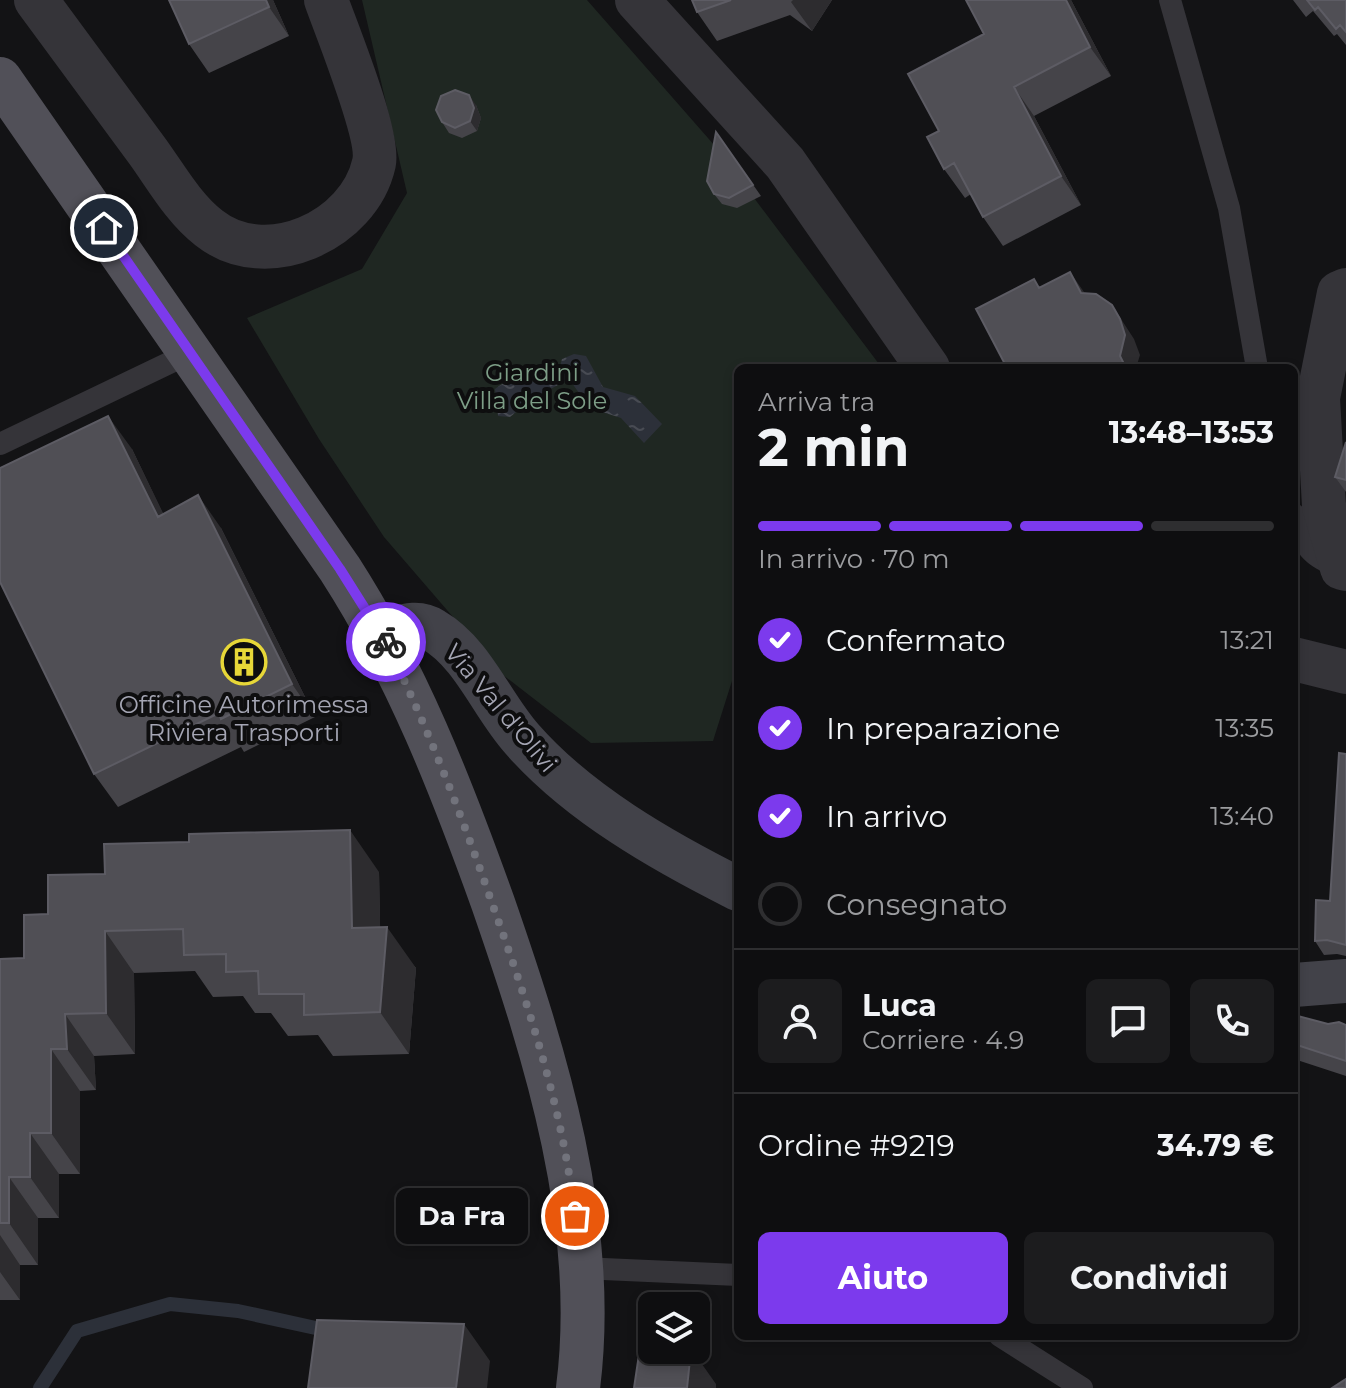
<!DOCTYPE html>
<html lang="it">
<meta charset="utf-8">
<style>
:root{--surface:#0e0e10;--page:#1c1c1e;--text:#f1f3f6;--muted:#9b9c9f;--line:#2e2e30;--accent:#7c3aed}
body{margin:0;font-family:Montserrat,sans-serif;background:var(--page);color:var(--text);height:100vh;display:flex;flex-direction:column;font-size:30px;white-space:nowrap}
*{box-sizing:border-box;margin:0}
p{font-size:26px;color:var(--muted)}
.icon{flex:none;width:44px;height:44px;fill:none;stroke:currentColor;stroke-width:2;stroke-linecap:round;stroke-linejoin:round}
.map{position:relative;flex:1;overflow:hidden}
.sheet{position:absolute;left:734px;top:364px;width:564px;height:976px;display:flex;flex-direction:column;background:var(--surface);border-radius:12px;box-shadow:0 4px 12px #0003,0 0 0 2px var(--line)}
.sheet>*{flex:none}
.fabs{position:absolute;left:638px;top:1292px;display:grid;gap:16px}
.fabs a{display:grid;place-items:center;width:72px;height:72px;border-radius:12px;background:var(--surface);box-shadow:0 4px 12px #0003,0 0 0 2px var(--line);font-size:40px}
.pin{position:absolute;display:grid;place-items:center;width:68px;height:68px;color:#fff;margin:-34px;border:4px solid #fff;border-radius:50%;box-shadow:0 2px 8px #0007}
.courier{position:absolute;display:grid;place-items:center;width:80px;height:80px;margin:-40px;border:6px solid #7c3aed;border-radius:50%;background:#fff;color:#222;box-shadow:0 2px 10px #0007}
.bubble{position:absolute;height:56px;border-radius:12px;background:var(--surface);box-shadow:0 4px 12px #0003,0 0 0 2px var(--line);font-size:26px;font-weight:700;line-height:56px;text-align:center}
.summary em{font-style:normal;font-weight:700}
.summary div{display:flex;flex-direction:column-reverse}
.summary{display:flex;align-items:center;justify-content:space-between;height:136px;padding:0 24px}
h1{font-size:52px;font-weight:700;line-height:60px}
.bar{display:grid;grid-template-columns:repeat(4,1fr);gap:12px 8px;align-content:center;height:96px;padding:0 24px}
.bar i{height:10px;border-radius:6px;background:var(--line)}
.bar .selected{background:var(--accent)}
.bar p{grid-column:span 4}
.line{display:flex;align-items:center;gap:20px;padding:0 24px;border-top:2px solid var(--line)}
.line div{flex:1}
.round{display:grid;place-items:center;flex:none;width:84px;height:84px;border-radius:12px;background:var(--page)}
ol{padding:0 24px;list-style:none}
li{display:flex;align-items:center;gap:24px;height:88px}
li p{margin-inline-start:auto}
li .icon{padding:8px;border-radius:50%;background:var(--accent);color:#fff;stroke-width:4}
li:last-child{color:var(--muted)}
li i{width:44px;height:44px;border:4px solid var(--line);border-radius:50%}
.primary-button{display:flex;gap:16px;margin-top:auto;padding:16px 24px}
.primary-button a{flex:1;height:92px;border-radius:12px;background:var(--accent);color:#fff;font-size:32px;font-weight:700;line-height:92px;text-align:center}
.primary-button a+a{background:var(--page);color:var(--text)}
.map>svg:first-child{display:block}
</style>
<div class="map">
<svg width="1346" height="1388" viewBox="0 0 1346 1388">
<defs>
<pattern id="water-ripples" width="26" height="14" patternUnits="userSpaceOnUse" patternTransform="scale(2)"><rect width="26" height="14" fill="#2c3039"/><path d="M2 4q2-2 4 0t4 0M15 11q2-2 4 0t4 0" fill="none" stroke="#484b53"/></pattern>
</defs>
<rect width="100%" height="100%" fill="#131315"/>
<!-- green -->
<path fill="#1f2722" d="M 362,0 L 587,0 L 715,146 L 882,368 L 738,368 L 738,662 L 713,741 L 591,743 L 503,675 L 384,537 L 319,439 L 247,318 L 362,269 L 407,193 Z"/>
<!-- water -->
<path fill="url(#water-ripples)" d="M 574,354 L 586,356 L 603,387 L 635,396 L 662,424 L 644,443 L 621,418 L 590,408 L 569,379 L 532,399 L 510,417 L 498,416 L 495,389 C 510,377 525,379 542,384 L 559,370 L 562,359 Z"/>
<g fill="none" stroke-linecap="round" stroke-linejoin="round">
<!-- stream -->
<path stroke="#2c3039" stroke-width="14" d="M 40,1388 L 77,1331 L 170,1304 L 238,1311 L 334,1332"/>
<!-- lane -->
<path stroke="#353439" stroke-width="22" d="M 1170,0 L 1229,208 L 1257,368
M 0,444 L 192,352
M 1294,514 C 1305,548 1308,555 1342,568
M 581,1268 L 738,1275
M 1000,1336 L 1082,1388"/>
<!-- street -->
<path stroke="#353439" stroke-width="44" d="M 36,0 C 73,51 111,101 148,152 C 166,177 184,209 209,228 C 266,273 359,231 374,163 C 380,136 337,31 326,0
M 637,0 L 785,163 L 928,368
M 1346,290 L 1339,293 L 1318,398 L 1324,506 L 1342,568 L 1346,569
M 1294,659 L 1346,672"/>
<!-- secondary -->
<path stroke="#424249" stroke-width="44" d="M 380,632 C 399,628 416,619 433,630 C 473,653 492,706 522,739 C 578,803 662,851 738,889
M 1294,985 L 1346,981"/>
<!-- primary -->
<path stroke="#515058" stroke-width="44" d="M 0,79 L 340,569 C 407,673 451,786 493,903 C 546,1056 599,1224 578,1388"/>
</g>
<!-- wall -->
<path fill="#454449" d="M 169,0 L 273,0 L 289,36 L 209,73 L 189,44 Z
M 692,0 L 832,0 L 812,31 L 790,15 L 717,41 L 697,12 Z
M 1071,0 L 1111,76 L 1034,116 L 1081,205 L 1003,246 L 983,217 L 971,194 L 965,198 L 944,169 L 939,131 Z
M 1293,0 L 1346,0 L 1346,45 L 1337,34 L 1334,36 L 1313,11 L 1306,17 Z
M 476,105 L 481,118 L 477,131 L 462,138 L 449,133 L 442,122 Z
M 716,132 L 761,196 L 737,208 L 722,204 L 714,194 Z
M 1346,442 L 1346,492 L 1335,477 Z
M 132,449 L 163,514 L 221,528 L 315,717 L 244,752 L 241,747 L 118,807 L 94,774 Z
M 1346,754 L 1346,956 L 1337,954 L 1324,955 L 1315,941 L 1330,901 Z
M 379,872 L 380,927 L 416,968 L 409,1054 L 333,1056 L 318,1035 L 288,1036 L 271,1013 L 255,1013 L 243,996 L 213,997 L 195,971 L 134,973 L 135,1054 L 94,1056 L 96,1090 L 80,1091 L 80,1174 L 59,1174 L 59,1218 L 38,1218 L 38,1265 L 20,1265 L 20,1300 L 0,1300 L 0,971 L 24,958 L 48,914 Z
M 1294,1015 L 1328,1024 L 1346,1025 L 1346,1076 L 1294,1059 Z"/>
<!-- shaded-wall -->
<path fill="#2d2c2f" d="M 266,0 L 273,0 L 289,36 L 269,7 Z
M 793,0 L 832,0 L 812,31 L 791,2 Z
M 1066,0 L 1071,0 L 1111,76 L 1090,47 Z
M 1014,87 L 1034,116 L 1081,205 L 1061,176 Z
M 469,95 L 476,105 L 481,118 L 477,131 L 470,121 Z
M 1070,272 L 1084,292 L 1095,313 L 1081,293 Z
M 1112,305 L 1134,339 L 1140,355 L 1136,368 L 1126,368 L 1120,356 Z
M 108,416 L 132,449 L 181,550 L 158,517 Z
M 198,495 L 221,528 L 315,717 L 292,684 Z
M 350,830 L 379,872 L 381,969 L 352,928 Z
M 387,927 L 416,968 L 409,1054 L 380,1012 Z
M 105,931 L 134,973 L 135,1054 L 106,1013 Z
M 65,1014 L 94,1056 L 96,1090 L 67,1049 Z
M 51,1049 L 80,1091 L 80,1174 L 51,1133 Z
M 30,1133 L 59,1174 L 59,1218 L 30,1177 Z
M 9,1177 L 38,1218 L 38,1265 L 9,1223 Z
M 0,1235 L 20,1265 L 20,1300 L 0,1272 Z
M 464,1324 L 490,1361 L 487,1388 L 456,1388 Z
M 691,1350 L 692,1350 L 716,1384 L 716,1388 L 687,1388 Z"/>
<!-- building -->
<path fill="#504f55" stroke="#5d5c64" stroke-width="2" d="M 169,0 L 266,0 L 269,7 L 189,44 Z
M 692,0 L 731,0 L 697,12 Z
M 966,0 L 1066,0 L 1090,47 L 1014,87 L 1061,176 L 983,217 L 954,163 L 944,169 L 927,137 L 939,131 L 908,74 L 984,34 Z
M 1307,0 L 1346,0 L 1346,32 L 1340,25 L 1336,29 L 1318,7 L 1315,10 Z
M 455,90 L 469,95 L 474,108 L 470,121 L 455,128 L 442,122 L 436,110 L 441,96 Z
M 716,132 L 753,185 L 729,198 L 714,194 L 707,181 Z
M 1070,272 L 1081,293 L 1096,294 L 1112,305 L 1120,319 L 1125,335 L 1120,356 L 1126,368 L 1007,368 L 976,309 L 1034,279 L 1039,288 Z
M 108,416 L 158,517 L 198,495 L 292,684 L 221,719 L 219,713 L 94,774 L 0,582 L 0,468 Z
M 1346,442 L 1346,480 L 1335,477 Z
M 1339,753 L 1346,754 L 1346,945 L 1327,940 L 1315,941 L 1316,900 L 1330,901 Z
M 350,830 L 352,928 L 387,927 L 380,1012 L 304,1015 L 304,994 L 259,994 L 258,971 L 226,972 L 226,954 L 184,955 L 183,929 L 105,931 L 106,1013 L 65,1014 L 67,1049 L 51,1049 L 51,1133 L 30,1133 L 30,1177 L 9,1177 L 9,1223 L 0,1223 L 0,959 L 24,958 L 24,915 L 48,914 L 48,875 L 105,874 L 104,844 L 189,842 L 189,834 Z
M 1294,1015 L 1328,1024 L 1339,1022 L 1346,1025 L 1346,1061 L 1294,1044 Z
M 317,1320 L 464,1324 L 456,1388 L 308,1388 Z
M 641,1341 L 652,1342 L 652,1350 L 691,1350 L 687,1388 L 634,1388 Z
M 1346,1379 L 1346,1388 L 1332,1388 Z"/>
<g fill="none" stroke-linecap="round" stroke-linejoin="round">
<!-- done -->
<path stroke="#72737c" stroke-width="8" stroke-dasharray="0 14.4" d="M 386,642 C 428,728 462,816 493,906 C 529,1006 563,1111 575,1216"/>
<!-- route -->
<path stroke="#7c3aed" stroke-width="10" d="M 104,228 L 340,569 L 386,642"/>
</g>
<!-- icons -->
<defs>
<g id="building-ring" transform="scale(2.3)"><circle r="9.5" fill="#0e0e0f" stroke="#e7d738" stroke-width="1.5"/><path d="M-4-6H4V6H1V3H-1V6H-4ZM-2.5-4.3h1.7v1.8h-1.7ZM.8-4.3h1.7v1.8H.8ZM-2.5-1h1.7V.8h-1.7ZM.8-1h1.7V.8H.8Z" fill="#e7d738"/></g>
</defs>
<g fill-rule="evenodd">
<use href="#building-ring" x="244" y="662"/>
</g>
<g text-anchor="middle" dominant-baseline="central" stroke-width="8" stroke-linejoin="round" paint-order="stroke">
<!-- park labels -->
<g font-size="24" fill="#7d9e87" stroke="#0e0e0f">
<text x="532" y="372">Giardini<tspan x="532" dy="28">Villa del Sole</tspan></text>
</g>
<!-- poi labels -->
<g font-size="24" fill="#a5a6b4" stroke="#0e0e0f">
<text x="244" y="704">Officine Autorimessa<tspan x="244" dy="28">Riviera Trasporti</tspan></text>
</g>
<!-- street labels -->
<g font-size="24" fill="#a5a6b4" stroke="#0e0e0f">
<text transform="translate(501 708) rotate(50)">Via Val d'Olivi</text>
</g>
</g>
</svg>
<div class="fabs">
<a><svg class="icon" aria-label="layers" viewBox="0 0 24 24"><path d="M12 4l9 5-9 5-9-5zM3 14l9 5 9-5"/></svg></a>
</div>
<div class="pin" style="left:575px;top:1216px;background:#ea580c"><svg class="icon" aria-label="bag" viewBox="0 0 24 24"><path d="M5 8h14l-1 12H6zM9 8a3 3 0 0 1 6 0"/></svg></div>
<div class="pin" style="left:104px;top:228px;background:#1f2937"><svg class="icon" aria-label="home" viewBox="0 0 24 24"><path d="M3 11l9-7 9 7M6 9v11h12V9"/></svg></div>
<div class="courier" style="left:386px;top:642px"><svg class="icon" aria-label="bike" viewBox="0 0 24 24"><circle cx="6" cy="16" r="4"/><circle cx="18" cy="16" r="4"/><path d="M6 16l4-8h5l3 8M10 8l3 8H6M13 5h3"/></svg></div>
<div class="bubble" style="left:396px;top:1188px;width:132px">Da Fra</div>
<section class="sheet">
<div class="summary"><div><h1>2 min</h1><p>Arriva tra</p></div><em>13:48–13:53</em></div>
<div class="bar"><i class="selected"></i><i class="selected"></i><i class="selected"></i><i></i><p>In arrivo · 70 m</p></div>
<ol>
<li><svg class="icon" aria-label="check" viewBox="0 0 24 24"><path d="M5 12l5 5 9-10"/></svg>Confermato<p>13:21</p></li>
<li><svg class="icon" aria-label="check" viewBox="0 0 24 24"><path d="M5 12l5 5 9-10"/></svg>In preparazione<p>13:35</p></li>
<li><svg class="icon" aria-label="check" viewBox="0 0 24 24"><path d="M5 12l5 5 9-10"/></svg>In arrivo<p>13:40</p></li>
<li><i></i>Consegnato</li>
</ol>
<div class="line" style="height:144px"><a class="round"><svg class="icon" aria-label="person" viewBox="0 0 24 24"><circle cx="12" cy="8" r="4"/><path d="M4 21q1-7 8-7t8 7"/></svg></a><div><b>Luca</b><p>Corriere · 4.9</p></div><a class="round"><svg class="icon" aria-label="chat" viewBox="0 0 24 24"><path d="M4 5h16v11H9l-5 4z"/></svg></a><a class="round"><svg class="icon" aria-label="phone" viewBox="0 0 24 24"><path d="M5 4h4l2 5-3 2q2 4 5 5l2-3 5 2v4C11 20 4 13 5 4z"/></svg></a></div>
<div class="line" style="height:104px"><div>Ordine #9219</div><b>34.79 €</b></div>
<div class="primary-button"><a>Aiuto</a><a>Condividi</a></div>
</section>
</div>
